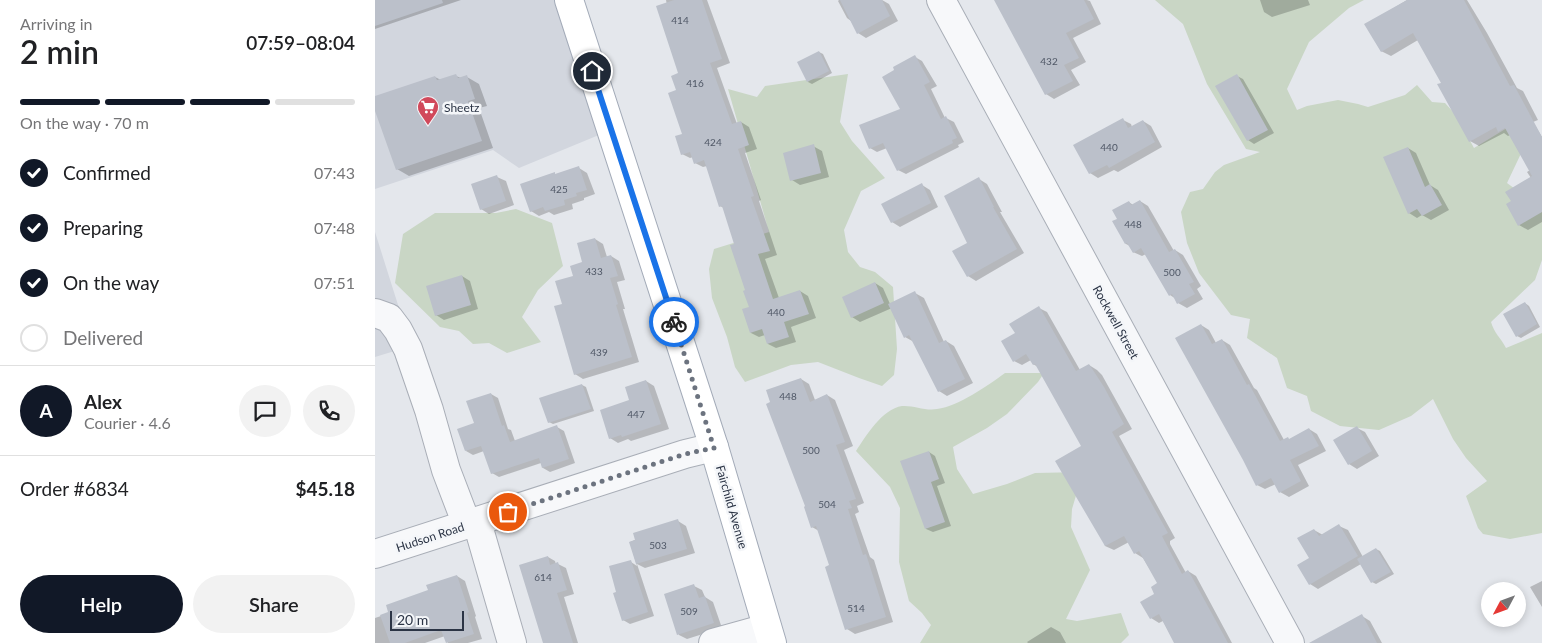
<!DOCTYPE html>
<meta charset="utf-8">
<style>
:root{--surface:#fff;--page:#f2f2f2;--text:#202124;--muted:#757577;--line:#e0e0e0;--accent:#111827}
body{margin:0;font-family:Lato,sans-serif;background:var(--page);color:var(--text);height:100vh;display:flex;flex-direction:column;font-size:19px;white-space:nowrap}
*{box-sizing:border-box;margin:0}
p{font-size:16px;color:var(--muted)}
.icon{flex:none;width:28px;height:28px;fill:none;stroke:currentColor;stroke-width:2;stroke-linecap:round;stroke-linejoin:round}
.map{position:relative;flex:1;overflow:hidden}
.side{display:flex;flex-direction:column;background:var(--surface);width:375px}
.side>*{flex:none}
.needle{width:32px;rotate:229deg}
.buttons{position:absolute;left:1106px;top:582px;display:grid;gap:10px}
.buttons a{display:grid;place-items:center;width:45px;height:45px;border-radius:50%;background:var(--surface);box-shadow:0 2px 8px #0003;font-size:25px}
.scale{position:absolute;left:15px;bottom:12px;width:74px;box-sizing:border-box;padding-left:5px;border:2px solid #2b3445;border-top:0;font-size:14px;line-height:18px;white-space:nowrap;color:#2b3445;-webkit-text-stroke:4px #f4f6f9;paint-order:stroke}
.pin{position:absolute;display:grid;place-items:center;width:42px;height:42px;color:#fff;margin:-21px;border:2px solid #fff;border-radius:50%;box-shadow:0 1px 5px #0007}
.courier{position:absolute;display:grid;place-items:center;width:50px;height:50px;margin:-25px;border:4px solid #1a73e8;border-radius:50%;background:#fff;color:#222;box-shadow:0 1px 6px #0007}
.head em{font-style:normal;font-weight:600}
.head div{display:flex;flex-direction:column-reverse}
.head{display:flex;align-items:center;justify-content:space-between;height:85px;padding:0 20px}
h1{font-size:32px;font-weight:600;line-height:38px}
.bar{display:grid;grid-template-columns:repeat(4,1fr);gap:8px 5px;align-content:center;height:60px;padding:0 20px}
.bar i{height:6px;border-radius:4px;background:var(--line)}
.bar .on{background:var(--accent)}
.bar p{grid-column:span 4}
.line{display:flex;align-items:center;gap:12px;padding:0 20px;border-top:1px solid var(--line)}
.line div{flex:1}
.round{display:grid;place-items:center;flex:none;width:52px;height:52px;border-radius:26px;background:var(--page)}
ol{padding:0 20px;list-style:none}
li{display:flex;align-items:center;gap:15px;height:55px}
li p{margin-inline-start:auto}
li .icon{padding:5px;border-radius:50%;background:var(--accent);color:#fff;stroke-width:4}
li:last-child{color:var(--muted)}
li i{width:28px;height:28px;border:2px solid var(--line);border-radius:50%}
.cta{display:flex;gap:10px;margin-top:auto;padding:10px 20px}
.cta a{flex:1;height:58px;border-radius:30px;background:var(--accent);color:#fff;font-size:20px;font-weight:600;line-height:58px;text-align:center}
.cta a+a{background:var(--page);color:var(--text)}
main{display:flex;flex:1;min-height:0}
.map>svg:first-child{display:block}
</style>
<main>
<section class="side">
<div class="head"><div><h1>2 min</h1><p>Arriving in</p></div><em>07:59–08:04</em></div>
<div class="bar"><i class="on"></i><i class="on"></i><i class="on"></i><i></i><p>On the way · 70 m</p></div>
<ol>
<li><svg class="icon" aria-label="check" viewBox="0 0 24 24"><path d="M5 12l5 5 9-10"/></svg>Confirmed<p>07:43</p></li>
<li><svg class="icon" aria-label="check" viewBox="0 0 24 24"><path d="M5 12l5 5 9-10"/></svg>Preparing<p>07:48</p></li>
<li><svg class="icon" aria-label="check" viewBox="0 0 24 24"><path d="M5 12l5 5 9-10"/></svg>On the way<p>07:51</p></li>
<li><i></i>Delivered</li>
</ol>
<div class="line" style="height:90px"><b class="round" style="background:var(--accent);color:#fff">A</b><div><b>Alex</b><p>Courier · 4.6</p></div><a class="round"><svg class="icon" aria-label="chat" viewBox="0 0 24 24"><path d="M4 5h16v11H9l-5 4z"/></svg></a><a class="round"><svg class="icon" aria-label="phone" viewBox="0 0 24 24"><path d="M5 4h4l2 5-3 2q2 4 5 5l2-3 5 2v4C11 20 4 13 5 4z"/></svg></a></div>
<div class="line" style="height:65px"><div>Order #6834</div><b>$45.18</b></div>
<div class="cta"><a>Help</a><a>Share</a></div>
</section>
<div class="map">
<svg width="1167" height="643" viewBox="0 0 1167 643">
<rect width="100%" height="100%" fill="#e4e7ec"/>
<!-- built -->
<path fill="#d2d6de" d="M 0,0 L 194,0 L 236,130 L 144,168 L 118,150 L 0,189 Z
M 0,232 L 36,346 L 0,357 Z"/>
<!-- green -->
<path fill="#c9d6c5" d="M 780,0 L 989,0 L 974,8 L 934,42 L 912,89 L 922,110 L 932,106 L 963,100 L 983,104 L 993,107 L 1030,95 L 1042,85 L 1057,102 L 1070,103 L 1081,115 L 1099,148 L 1155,114 L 1152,141 L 1132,183 L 1167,209 L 1167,260 L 1160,280 L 1116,322 C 1119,333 1126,338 1131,348 L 1167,333 L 1167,533 L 1135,539 L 1108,534 L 1103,528 L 1091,496 L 1112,481 L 1091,458 L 1078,439 L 1058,399 L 1036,416 L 1004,430 L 965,426 L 936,411 L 932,396 L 912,388 L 902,358 L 872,338 L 875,319 L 856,315 L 824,273 L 812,243 L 806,212 L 815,192 L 828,189 L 840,172 L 849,165 L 885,152 L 871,149 L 832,84 L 808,24 Z
M 473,74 L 465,122 L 477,141 L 510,178 L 486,191 L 469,230 L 473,252 L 485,267 L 500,272 L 518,287 L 522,349 L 519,375 L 507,386 L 484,378 L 443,362 L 416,365 L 370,382 L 360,367 L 352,337 L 337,298 L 334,269 L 339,249 L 394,232 L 353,89 L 382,97 L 390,86 Z
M 141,209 L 177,223 L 188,266 L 163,290 L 147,317 L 166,342 L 132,353 L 114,343 L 98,344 L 84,331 L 65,327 L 20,283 L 28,234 L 60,213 L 121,213 Z
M 630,373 L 669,373 L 663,382 L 632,414 L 612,428 L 578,447 L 582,469 L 598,494 L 632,484 L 660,473 L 708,472 L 697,509 L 696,527 L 715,570 L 691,619 L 702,621 L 746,613 L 754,635 L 746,643 L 545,643 L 556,625 L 547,613 L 534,601 L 524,562 L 525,508 L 515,487 L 481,451 C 491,436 507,409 527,406 C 538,405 550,411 562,409 C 584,406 612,386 630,373 Z"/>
<!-- shadow -->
<path fill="#0003" d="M 0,0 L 86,0 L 0,29 Z
M 291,0 L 332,0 L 355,63 L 342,68 L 362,124 L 366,122 L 374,127 L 382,149 L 370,153 L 386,200 L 384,201 L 402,255 L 390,259 L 404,298 L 425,291 L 433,296 L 441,318 L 416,327 L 421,342 L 401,348 L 393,344 L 390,335 L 384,337 L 376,333 L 369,310 L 375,308 L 361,244 L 349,208 L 345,206 L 332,166 L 328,167 L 320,163 L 318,157 L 315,158 L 307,154 L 309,135 L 303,91 L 305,74 Z
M 464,0 L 507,0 L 514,4 L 523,21 L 491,38 L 483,33 L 476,21 L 472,18 L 463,1 Z
M 621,0 L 712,0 L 715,1 L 726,24 L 698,38 L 711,62 L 696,70 L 705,85 L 679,99 L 671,94 Z
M 885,0 L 933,0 L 935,5 L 897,17 L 889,12 Z
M 1032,0 L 1092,0 L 1112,33 L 1142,88 L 1148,91 L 1163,120 L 1158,122 L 1167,137 L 1167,222 L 1153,230 L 1144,225 L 1137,201 L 1156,178 L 1152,172 L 1155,170 L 1135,135 L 1133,136 L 1129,133 L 1104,146 L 1095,141 L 1068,83 L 1043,40 L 1016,56 L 1006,51 L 991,25 Z
M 444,52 L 448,54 L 457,73 L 437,84 L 433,82 Z
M 540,57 L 547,61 L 562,86 L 556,89 L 570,118 L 571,118 L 579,122 L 589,142 L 583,145 L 584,147 L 531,174 L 523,170 L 512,148 L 502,152 L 495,148 L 527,109 Z
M 81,76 L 86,78 L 92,77 L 104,84 L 112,106 L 104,108 L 118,148 L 34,176 L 22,169 L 0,107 L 0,97 L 60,77 L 66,80 Z
M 862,76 L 868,79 L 899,133 L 879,144 L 873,140 Z
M 748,120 L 756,124 L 757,127 L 768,121 L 776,126 L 787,147 L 743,172 L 739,170 L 723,178 L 715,173 Z
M 438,146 L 447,151 L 454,177 L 425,185 L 417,180 Z
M 1033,148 L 1041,153 L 1055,185 L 1063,190 L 1074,210 L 1056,220 L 1047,215 L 1042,218 L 1034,213 Z
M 204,168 L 212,173 L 220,194 L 209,198 L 209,200 L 197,204 L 198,209 L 179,215 L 174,212 L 164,216 L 156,211 L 182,175 Z
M 122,177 L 131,181 L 139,205 L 114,214 L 106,209 Z
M 604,179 L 612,184 L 627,212 L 625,212 L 649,253 L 601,281 L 593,276 L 594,243 Z
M 547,185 L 555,190 L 563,207 L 525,227 L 517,222 Z
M 765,201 L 773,206 L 799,251 L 800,250 L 808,255 L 826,286 L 822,289 L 828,299 L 812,308 L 803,303 L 801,299 L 795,295 L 771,254 L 767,256 L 758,252 L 755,246 L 751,244 L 743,219 L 754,202 L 758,205 Z
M 220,239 L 228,244 L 232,257 L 236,256 L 244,261 L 250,280 L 242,282 L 250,309 L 248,309 L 264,362 L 208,379 L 200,374 L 188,305 L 200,277 L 209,263 Z
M 87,276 L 95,281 L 103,309 L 69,320 L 61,315 Z
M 500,283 L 508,288 L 515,304 L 540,293 L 549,298 L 569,342 L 571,341 L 579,346 L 598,383 L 572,396 L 564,391 L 539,342 L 530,337 L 517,308 L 485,322 L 477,317 Z
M 1150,303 L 1154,306 L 1165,327 L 1146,338 L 1142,336 Z
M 664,308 L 672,312 L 705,370 L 714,365 L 722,370 L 727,375 L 757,429 L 744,436 L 800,538 L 795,541 L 795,544 L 811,573 L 813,571 L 821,576 L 857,643 L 800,643 L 788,621 L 784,623 L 776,618 L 784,584 L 768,558 L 760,553 L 754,542 L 739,550 L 730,546 L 708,446 L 663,367 L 658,364 L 656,360 L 647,365 L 639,361 L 641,334 Z
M 826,325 L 834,330 L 841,343 L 847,340 L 855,345 L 879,388 L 882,390 L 909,440 L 915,440 L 934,429 L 942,434 L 951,451 L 923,465 L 934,486 L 914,497 L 905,492 L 901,484 L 890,489 L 882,485 Z
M 426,379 L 434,384 L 440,400 L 452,395 L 460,400 L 478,446 L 469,450 L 489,503 L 482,506 L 484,512 L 480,514 L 495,557 L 499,560 L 518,622 L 480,634 L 472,629 L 456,566 L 444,531 L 437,527 Z
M 271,381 L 279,386 L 294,429 L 256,441 L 253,439 L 243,443 L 235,438 L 256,401 Z
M 207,385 L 211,387 L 219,411 L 178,424 L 174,422 Z
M 116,394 L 123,398 L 133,429 L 136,430 L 140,441 L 182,427 L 189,431 L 200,463 L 175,472 L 168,468 L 166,463 L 124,477 L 117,473 L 109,451 L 98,455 L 91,451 L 100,424 Z
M 982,428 L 990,432 L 1004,456 L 982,469 L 974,464 Z
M 554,452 L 560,456 L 570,483 L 562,486 L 576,526 L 558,532 L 551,529 Z
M 303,521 L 311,526 L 320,553 L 270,568 L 262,564 L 279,616 L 255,624 L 248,620 L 242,593 L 256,562 L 262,566 L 255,542 Z
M 964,526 L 973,530 L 988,557 L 1001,549 L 1005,551 L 1019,574 L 1001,584 L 997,582 L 986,564 L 943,589 L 935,584 L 935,559 L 939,530 L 948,535 Z
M 173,557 L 180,561 L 181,565 L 183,564 L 191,568 L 199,594 L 189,597 L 203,643 L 208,643 L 172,643 Z
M 82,576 L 90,581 L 101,616 L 100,617 L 107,639 L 93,643 L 73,643 L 70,636 L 50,643 L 0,643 L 0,618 L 15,613 Z
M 1167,581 L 1167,607 L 1155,587 Z
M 319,586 L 327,590 L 330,597 L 338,602 L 347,628 L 312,639 L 304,635 L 290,595 Z
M 987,616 L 995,621 L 1007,643 L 965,643 Z
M 676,627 L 685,632 L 691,643 L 653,643 L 652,642 Z"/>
<!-- building -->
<path fill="#bbc0ca" d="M 0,0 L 67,0 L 68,3 L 0,26 Z
M 299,0 L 327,0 L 347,59 L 335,63 L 357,124 L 366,121 L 374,145 L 363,149 L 379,196 L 376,197 L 395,251 L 383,254 L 398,299 L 425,290 L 434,314 L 409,322 L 414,337 L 392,344 L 387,329 L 375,333 L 367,309 L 374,307 L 368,291 L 370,290 L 355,245 L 359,244 L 347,206 L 344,207 L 329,160 L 319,164 L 315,152 L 306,155 L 300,136 L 307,134 L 293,93 L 301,90 L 296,76 L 303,73 L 281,6 Z
M 465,0 L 507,0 L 515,16 L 482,34 Z
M 619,0 L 709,0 L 719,19 L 691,33 L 704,58 L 689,65 L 698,81 L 670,95 Z
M 1032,0 L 1089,0 L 1135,86 L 1139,85 L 1167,137 L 1167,212 L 1143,226 L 1131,204 L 1136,201 L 1130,192 L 1157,176 L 1130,128 L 1123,132 L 1121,127 L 1094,142 L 1062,84 L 1066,83 L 1038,33 L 1006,52 L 989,24 Z
M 444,51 L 454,71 L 432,82 L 422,62 Z
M 540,55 L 555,82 L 549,85 L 566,119 L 571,116 L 582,138 L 577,140 L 578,143 L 522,171 L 508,143 L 494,149 L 484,125 L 525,109 L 507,77 L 519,70 L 518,67 Z
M 81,74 L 83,78 L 92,75 L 100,99 L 93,101 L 107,141 L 21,170 L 0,111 L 0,96 L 60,76 L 62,80 Z
M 862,74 L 893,130 L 872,141 L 840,86 Z
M 748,118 L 753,128 L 768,120 L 780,142 L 734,168 L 732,165 L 714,174 L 698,145 Z
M 439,144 L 446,173 L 415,181 L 408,153 Z
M 1033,147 L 1050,187 L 1055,184 L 1067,205 L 1047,216 L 1042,209 L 1033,214 L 1008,157 Z
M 204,166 L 212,190 L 201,193 L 202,196 L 189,200 L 190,205 L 170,211 L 168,207 L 155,212 L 145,184 L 180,172 L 180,174 Z
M 122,175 L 131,201 L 105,210 L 96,184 Z
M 604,177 L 619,207 L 618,207 L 642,249 L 592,277 L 577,251 L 592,243 L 569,196 Z
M 547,183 L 556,203 L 516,223 L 506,204 Z
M 765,200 L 794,252 L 800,249 L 819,282 L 814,284 L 820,294 L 802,304 L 797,294 L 794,296 L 766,248 L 758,253 L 752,243 L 750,244 L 737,221 L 742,219 L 737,210 L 754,201 L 756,205 Z
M 220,238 L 226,258 L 236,255 L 243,276 L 235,278 L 243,304 L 241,305 L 257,357 L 199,375 L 179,306 L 187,304 L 180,281 L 198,276 L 195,266 L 207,262 L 202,243 Z
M 87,275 L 96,305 L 60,316 L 51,286 Z
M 500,282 L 509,303 L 476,318 L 467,297 Z
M 540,291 L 564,343 L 571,340 L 590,379 L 563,392 L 534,335 L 529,338 L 513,304 Z
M 1150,302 L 1162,324 L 1141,337 L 1128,314 Z
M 664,306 L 701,371 L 714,364 L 729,387 L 749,424 L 737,432 L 793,533 L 787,536 L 788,538 L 807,574 L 813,570 L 853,643 L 799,643 L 784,614 L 775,619 L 765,602 L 779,594 L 776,587 L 782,583 L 764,551 L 759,554 L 749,536 L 730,546 L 680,461 L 706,446 L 660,364 L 658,365 L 651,354 L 638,362 L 626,341 L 640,333 L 634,324 Z
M 826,324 L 837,344 L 847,339 L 872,385 L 874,384 L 905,441 L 913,437 L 914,439 L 934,428 L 944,446 L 915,460 L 926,481 L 904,493 L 896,478 L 881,486 L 868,460 L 800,338 Z
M 426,378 L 435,402 L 452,394 L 470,442 L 461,445 L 481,499 L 474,501 L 477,508 L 473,509 L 488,555 L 491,554 L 511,617 L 470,630 L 450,567 L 454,565 L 441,526 L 436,528 L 429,507 L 430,506 L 391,404 L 395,402 L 391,390 Z
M 271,380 L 286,424 L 247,437 L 246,435 L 234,439 L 225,410 L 254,400 L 250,387 Z
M 207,384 L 216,409 L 173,423 L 164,398 Z
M 116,393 L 127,426 L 129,425 L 135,442 L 182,425 L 194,459 L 167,468 L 164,458 L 116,474 L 106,446 L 90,451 L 82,429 L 99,423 L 91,401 Z
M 982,426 L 997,451 L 973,465 L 958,440 Z
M 554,451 L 564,479 L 556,482 L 570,522 L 550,529 L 525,461 Z
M 303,519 L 312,549 L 261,564 L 254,542 L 260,540 L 258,533 Z
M 964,524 L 983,556 L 934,585 L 922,565 L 934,558 L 922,538 L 939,529 L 944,536 Z
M 1001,548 L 1016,572 L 996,583 L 982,559 Z
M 173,556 L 175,565 L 183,562 L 192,590 L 182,593 L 198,643 L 168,643 L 144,565 Z
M 256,560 L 273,612 L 247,621 L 238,593 L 241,592 L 234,566 Z
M 82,575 L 94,612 L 92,613 L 99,634 L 71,643 L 66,630 L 30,643 L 15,643 L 5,615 L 13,612 L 11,605 L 53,590 L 51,585 Z
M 319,584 L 324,598 L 330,596 L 339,623 L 302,635 L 289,594 Z
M 987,614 L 1002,643 L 934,643 Z"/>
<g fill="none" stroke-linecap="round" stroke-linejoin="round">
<!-- minor casing -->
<g stroke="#a9aeb7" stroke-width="30">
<path id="minor" d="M 566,0 L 915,643
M 0,313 L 14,318 L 23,330 L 33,349 L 54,410 L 71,470 L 92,525
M 102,522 L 137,643
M 0,554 L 310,454 L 339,447
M 338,643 L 392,628"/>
</g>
<!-- major casing -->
<g stroke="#a3abb8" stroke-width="30">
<path id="major" d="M 194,0 L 339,447 L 397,643"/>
</g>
<!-- minor -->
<use href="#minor" stroke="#f7f8fa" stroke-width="28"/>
<!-- major -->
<use href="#major" stroke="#fff" stroke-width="28"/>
</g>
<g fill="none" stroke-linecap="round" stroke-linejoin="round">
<!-- done -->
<path stroke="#6c737f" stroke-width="5" stroke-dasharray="0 9" d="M 133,512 L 310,454 L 339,448 L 299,322"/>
<!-- route -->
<path stroke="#1a73e8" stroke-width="6" d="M 217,71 L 299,322"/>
</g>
<!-- icons -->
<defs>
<g id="supermarket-pin" transform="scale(1.125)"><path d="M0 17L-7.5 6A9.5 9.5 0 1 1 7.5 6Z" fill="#d1495b" stroke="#f4f6f9"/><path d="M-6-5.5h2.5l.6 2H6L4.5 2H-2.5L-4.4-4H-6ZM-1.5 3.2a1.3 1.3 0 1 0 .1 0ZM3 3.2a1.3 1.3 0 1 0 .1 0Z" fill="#fff"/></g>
</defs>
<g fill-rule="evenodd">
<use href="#supermarket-pin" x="53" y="107"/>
</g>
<g text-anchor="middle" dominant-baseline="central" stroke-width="5" stroke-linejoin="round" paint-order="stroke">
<!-- number labels -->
<g font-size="10" fill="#4f5766">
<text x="305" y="20">414</text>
<text x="674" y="61">432</text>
<text x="320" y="83">416</text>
<text x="338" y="142">424</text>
<text x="734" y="147">440</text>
<text x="184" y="189">425</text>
<text x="758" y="224">448</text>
<text x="219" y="271">433</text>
<text x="797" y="272">500</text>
<text x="401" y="312">440</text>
<text x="224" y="352">439</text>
<text x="413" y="396">448</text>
<text x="261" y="414">447</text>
<text x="436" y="450">500</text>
<text x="452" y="504">504</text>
<text x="283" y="545">503</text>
<text x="168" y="577">614</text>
<text x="481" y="608">514</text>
<text x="314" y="611">509</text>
</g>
<!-- poi labels -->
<g font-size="12" fill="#2b3445" stroke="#f4f6f9" text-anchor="start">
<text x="69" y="107">Sheetz</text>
</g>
<!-- street labels -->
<g font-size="12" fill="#2b3445" stroke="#f4f6f9">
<text transform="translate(741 322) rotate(61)">Rockwell Street</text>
<text transform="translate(357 507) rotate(74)">Fairchild Avenue</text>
<text transform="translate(55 537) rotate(-18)">Hudson Road</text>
</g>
</g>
</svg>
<div class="buttons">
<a><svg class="needle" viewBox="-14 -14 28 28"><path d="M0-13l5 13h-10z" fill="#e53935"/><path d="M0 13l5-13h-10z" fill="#757577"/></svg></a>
</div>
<div class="scale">20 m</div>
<div class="pin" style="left:133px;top:512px;background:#ea580c"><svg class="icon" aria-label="bag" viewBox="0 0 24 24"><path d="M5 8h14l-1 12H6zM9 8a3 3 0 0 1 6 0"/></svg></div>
<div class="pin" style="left:217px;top:71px;background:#1f2937"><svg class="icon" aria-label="home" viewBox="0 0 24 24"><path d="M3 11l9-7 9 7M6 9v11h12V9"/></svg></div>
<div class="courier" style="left:299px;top:322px"><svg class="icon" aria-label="bike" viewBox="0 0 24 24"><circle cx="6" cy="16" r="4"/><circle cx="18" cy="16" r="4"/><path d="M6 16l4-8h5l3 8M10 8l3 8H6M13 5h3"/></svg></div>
</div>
</main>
